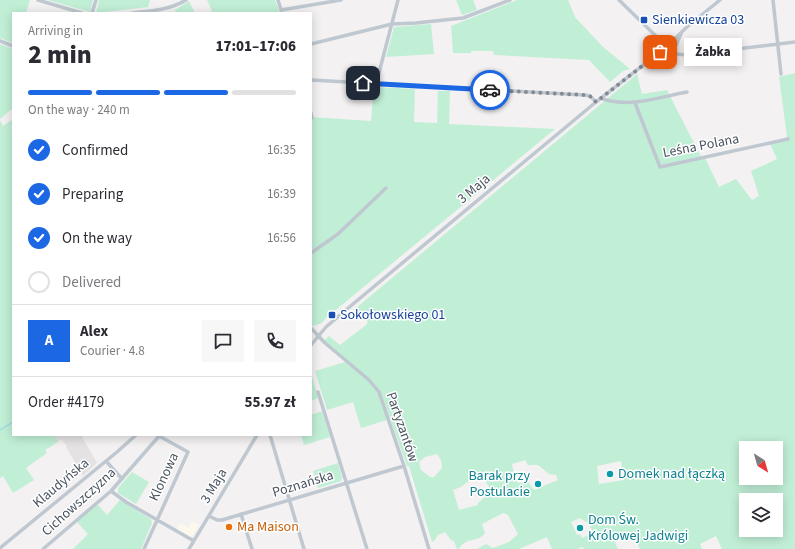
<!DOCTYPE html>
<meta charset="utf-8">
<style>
:root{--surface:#fff;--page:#f7f7f7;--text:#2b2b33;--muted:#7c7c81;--line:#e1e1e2;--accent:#1c67e3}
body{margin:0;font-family:"Source Sans 3",sans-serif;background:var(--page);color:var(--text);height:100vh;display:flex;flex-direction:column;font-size:15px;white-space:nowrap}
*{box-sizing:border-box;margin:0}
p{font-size:13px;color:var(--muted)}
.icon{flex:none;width:22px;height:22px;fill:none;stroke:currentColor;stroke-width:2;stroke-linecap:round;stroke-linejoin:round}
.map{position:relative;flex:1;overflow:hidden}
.panel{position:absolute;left:12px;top:12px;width:300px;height:424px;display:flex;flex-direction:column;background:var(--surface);border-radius:0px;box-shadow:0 2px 10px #0003}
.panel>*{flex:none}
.needle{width:26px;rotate:143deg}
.tools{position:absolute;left:739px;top:441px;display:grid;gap:8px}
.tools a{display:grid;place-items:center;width:44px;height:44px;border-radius:0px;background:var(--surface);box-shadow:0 2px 10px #0003;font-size:20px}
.pin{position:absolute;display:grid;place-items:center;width:34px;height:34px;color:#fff;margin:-17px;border-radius:8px;box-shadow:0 2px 6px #0006}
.courier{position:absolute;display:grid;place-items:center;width:40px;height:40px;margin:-20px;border:3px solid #1c67e3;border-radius:50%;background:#fff;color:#222;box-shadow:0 1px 5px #0007}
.bubble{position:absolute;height:28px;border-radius:0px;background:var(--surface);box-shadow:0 2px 10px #0003;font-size:13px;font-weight:800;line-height:28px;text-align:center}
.head em{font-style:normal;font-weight:800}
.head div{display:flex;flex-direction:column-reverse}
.head{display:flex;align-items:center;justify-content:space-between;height:68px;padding:0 16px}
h1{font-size:26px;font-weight:800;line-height:30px}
.bar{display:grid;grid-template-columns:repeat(4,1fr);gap:6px 4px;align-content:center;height:48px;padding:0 16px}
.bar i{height:5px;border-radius:3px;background:var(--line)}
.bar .current{background:var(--accent)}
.bar p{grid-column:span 4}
.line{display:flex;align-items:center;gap:10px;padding:0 16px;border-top:1px solid var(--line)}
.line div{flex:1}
.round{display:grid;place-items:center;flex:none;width:42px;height:42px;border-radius:0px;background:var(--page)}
ol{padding:0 16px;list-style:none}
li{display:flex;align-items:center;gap:12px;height:44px}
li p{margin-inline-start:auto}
li .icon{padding:4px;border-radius:50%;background:var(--accent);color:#fff;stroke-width:4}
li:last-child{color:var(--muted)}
li i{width:22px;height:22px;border:2px solid var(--line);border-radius:50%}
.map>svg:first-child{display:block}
</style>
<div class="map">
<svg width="795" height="549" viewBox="0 0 795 549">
<rect width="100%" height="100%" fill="#f3f1f1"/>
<!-- commercial -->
<path fill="#fcf9ec" d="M 192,521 L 199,525 L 191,538 L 179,531 L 177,527 L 179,523 L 188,528 Z"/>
<!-- education -->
<path fill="#e4e2e3" d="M 54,435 L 81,435 L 97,463 L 83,476 L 66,447 L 67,446 L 61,439 L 58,442 Z"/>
<!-- green -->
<path fill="#c1efd6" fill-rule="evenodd" d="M 0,0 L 30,0 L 26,13 L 13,13 L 13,43 L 0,38 Z
M 48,0 L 93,0 L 90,12 Z
M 99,0 L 150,0 L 148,7 L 96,13 Z
M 207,0 L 275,0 L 280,13 L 210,13 L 212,11 Z
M 456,0 L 473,0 L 477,10 L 462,15 Z
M 517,0 L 568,0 L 575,17 L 602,46 L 630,69 L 623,71 L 610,82 L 589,60 L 494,55 L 493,51 L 471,51 L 471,53 L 453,53 L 451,26 Z
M 189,1 L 195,13 L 176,13 L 175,10 Z
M 431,24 L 434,54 L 386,57 L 394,27 Z
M 0,44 L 13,49 L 13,108 L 0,119 Z
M 795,73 L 795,549 L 722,549 L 716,536 L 700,544 L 702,549 L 640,549 L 635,539 L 632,540 L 629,536 L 626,536 L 624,533 L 613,538 L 618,549 L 585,549 L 582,547 L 578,549 L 552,549 L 547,537 L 519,549 L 477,549 L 486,544 L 493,548 L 509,542 L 518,534 L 508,515 L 503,513 L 482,524 L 485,533 C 479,543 466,536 459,549 L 457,549 L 454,541 L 451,540 L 445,532 L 438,535 L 435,540 L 432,542 L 409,466 L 407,466 L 380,391 L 324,341 L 329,336 L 340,345 L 366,325 L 368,322 L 356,308 L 637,74 L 642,94 L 667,90 L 701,157 L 705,158 L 719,187 L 736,179 L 752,200 L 759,196 L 751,171 L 777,159 L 770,144 L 787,137 L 779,77 ZM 746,448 L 776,448 L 776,478 L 746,478 ZM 437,454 L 441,460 L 442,468 L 434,477 L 430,477 L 421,470 L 419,462 L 425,457 ZM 525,460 L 528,465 L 538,465 L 549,474 L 556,475 L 558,480 L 534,490 L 528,482 L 518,483 L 514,475 L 512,464 ZM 621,461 L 624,480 L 599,484 L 597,466 ZM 479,478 C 486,479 490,487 490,493 L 478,503 L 478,505 L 459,510 L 453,490 L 461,487 L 467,482 ZM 746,500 L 776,500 L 776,530 L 746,530 ZM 580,518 L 589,524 L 593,533 L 582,538 L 580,534 L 577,535 L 571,522 Z
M 374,87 L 415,89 L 414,122 L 437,123 L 438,91 L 450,91 L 449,124 L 555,129 L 326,318 L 322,323 L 313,326 L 311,325 L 311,256 L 313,254 L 313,250 L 311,251 L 311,117 L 371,121 Z
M 13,119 L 13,124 L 11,128 L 13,131 L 13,435 L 54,435 L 58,442 L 45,450 L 47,453 L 26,468 L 34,480 L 13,493 L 3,476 L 0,478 L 0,120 L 3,126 Z
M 345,362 L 367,379 L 378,393 L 387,420 L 361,428 L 353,402 L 327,410 L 315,371 Z
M 311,372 L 318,398 L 311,401 Z
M 322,411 L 330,437 L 304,445 L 301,435 L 311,435 L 311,415 Z
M 338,463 L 342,477 L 341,481 L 318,488 L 313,471 Z
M 132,472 L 149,482 L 136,504 L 118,493 L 118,488 Z
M 120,500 L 151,519 L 152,523 L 141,549 L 73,549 L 88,534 L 77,522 L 97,504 L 107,515 Z"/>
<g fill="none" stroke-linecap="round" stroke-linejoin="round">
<!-- stream -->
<path stroke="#8fd3eb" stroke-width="1" d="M 0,430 L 13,422"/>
<!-- minor -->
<path stroke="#bfc8d0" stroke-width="3.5" d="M 38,0 L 82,13
M 278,0 L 282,13
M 619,0 L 660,40 L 665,47
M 773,0 L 781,74
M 281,10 L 341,0
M 92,13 L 96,0
M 132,13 C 150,11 170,10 186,0
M 0,41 L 13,46
M 311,44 L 392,24 L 416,23 L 463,18 L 510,0
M 669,44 L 687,27 L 720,0
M 669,44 L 673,45 C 676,48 675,51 672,54
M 675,47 L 681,34
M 656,55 L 668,53 L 686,55 L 795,42
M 311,80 L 585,95 L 590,96 L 596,102
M 376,84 L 398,0
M 603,99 C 631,108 659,97 687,92
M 635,103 L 660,167 L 788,139
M 311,113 L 312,118
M 311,253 L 338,234 L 386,188
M 311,328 L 325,343 L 369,380 L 379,392 L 404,466 L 429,549
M 311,345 L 326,327 L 353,304 L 596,102 L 665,48
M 318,392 L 367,549
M 270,435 L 304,549
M 106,461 L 122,479
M 111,491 L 126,502 L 194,541
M 241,514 L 252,549
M 209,516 L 217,520 L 222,520 L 404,466
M 0,548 L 117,452 L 136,435
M 43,549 L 111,491 L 160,435
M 144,549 L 188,452 L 159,436
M 189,549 L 257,435"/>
</g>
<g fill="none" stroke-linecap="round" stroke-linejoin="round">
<!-- done -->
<path stroke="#848a92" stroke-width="4" stroke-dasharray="0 7.2" d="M 490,90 L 585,95 L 590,96 L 596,102 L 660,52"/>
<!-- route -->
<path stroke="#1c67e3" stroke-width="5" d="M 363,83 L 490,90"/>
</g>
<!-- markers -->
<g fill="#1a4fb4" stroke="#fff" stroke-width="1.5">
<rect x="640" y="16" width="8" height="8" rx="2"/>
<rect x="328" y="311" width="8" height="8" rx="2"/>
</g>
<g fill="#0f9aa8" stroke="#fff" stroke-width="1.5">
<circle cx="610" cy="474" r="4"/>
<circle cx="538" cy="484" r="4"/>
<circle cx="580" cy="528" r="4"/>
</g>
<circle fill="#e8710a" stroke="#fff" stroke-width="1.5" cx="229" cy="527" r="4"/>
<g text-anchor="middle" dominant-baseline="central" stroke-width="3" stroke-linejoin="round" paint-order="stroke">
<!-- transit labels -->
<g font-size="14" fill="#164399" stroke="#fff" text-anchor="start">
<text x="652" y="20">Sienkiewicza 03</text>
<text x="340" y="315">Sokołowskiego 01</text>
</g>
<!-- street labels -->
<g font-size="14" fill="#49535f" stroke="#fff">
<text transform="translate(701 146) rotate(-11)">Leśna Polana</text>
<text transform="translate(474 189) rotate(-40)">3 Maja</text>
<text transform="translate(402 427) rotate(71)">Partyzantów</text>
<text transform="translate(164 477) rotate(-65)">Klonowa</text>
<text transform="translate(61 483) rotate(-40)">Klaudyńska</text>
<text transform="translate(303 484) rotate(-17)">Poznańska</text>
<text transform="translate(214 486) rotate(-59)">3 Maja</text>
<text transform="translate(79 502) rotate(-42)">Cichowszczyzna</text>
</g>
<!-- culture labels -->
<g font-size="14" fill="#0d838f" stroke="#fff" text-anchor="start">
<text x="618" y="474">Domek nad łączką</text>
<text x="530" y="476" text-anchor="end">Barak przy<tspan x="530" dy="16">Postulacie</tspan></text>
<text x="588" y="520">Dom Św.<tspan x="588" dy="16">Królowej Jadwigi</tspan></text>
</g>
<!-- food labels -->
<g font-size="14" fill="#c56008" stroke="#fff" text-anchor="start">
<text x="237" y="527">Ma Maison</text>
</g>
</g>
</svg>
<div class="tools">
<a><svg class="needle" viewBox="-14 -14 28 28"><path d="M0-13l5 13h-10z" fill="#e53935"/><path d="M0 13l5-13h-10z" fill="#7c7c81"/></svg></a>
<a><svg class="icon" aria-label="layers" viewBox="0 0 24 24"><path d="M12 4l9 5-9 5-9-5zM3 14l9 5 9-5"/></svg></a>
</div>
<div class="pin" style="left:660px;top:52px;background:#ea580c"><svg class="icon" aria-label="bag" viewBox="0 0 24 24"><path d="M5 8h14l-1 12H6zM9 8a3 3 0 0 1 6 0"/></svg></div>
<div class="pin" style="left:363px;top:83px;background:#1f2937"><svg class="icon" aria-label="home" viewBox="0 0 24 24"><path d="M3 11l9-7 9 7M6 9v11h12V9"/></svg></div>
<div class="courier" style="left:490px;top:90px"><svg class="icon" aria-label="car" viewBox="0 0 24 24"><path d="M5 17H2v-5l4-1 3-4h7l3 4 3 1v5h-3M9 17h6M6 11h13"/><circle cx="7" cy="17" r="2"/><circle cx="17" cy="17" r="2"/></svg></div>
<div class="bubble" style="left:684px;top:38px;width:58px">Żabka</div>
<section class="panel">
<div class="head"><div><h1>2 min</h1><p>Arriving in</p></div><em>17:01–17:06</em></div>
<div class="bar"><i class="current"></i><i class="current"></i><i class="current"></i><i></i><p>On the way · 240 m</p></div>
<ol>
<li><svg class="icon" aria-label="check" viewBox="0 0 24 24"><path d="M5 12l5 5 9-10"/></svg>Confirmed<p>16:35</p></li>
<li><svg class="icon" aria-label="check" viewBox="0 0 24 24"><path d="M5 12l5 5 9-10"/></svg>Preparing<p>16:39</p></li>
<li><svg class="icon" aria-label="check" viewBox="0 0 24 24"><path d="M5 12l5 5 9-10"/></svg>On the way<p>16:56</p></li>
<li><i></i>Delivered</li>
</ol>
<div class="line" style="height:72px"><b class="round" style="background:var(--accent);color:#fff">A</b><div><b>Alex</b><p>Courier · 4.8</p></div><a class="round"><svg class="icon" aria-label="chat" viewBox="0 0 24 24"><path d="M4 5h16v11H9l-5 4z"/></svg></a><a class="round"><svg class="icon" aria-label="phone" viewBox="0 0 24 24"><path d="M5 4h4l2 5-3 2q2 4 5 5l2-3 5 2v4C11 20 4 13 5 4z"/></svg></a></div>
<div class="line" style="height:52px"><div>Order #4179</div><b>55.97 zł</b></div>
</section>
</div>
